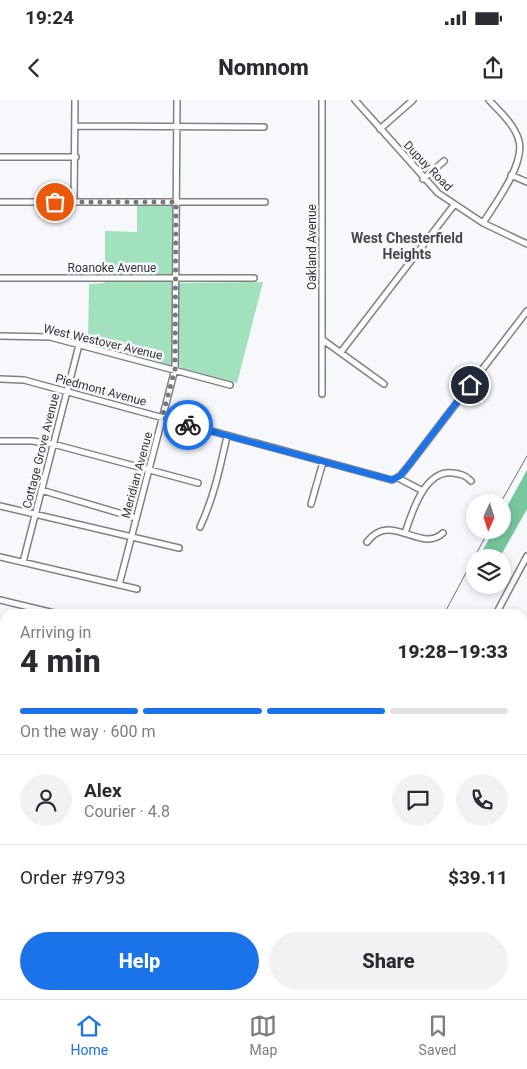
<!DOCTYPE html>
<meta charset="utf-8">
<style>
:root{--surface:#fff;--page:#f2f2f3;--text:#2b2b33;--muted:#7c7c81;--line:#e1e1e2;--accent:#1a73e8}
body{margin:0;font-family:Roboto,sans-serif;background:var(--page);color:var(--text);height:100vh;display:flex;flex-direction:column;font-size:19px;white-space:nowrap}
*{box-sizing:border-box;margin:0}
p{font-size:16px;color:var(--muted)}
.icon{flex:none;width:28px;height:28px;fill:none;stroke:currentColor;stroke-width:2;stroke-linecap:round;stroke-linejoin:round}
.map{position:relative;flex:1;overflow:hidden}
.panel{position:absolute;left:0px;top:509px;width:528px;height:391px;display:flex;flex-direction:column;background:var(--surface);border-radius:15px 15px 0 0;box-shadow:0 2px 8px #0003}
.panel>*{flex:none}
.needle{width:32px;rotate:183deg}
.buttons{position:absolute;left:466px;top:394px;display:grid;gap:10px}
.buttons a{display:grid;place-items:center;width:45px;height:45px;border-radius:50%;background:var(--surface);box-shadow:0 2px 8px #0003;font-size:25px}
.pin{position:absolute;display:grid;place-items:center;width:42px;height:42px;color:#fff;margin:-21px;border:2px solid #fff;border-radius:50%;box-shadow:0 1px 5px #0007}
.courier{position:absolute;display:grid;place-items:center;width:50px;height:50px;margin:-25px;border:4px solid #1a73e8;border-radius:50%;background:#fff;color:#222;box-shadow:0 1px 6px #0007}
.overview em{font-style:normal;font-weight:800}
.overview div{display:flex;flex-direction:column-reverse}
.overview{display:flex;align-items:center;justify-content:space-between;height:85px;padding:0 20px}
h1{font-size:32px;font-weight:800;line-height:38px}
.bar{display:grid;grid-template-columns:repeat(4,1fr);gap:8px 5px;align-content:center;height:60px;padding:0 20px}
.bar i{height:6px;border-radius:4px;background:var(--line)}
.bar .active{background:var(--accent)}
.bar p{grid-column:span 4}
.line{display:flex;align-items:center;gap:12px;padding:0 20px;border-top:1px solid var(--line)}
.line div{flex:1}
.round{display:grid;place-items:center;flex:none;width:52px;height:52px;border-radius:26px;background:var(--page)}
.primary-button{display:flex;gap:10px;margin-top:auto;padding:10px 20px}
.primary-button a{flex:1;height:58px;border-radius:30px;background:var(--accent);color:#fff;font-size:20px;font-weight:800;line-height:58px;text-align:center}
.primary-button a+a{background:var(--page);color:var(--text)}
.status{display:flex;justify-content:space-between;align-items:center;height:35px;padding:0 25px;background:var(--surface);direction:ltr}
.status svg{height:14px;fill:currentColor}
header{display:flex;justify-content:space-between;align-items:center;height:65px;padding:0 20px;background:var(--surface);font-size:22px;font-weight:800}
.tab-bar{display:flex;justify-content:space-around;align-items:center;height:70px;border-top:1px solid var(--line);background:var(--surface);font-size:14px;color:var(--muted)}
.tab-bar a{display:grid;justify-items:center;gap:2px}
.tab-bar .active{color:var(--accent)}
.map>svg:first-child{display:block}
</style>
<div class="status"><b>19:24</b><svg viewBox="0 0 49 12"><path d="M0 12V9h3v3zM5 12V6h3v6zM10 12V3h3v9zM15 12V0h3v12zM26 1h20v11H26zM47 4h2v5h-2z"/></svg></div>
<header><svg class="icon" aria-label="back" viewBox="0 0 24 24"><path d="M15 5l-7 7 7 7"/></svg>Nomnom<svg class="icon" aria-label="share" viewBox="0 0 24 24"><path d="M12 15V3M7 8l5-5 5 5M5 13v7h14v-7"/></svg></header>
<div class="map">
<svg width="527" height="899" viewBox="0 0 527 899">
<rect width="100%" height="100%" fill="#f6f8fc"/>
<!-- green -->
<path fill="#a1e1bc" d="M 137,105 L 180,105 L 179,183 L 263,182 L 237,283 L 88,243 L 89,184 L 105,183 L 105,131 L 137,132 Z"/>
<!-- forest -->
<path fill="#77c79c" d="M 527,370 L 527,409 L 500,457 L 480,455 L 494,430 L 502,430 L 503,414 Z"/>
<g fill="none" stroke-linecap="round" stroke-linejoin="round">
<!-- minor casing -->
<g stroke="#7e8084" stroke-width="8">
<path id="minor" d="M 355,0 L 438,93 L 483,123 L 527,144
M 75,26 L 264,27
M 380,29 L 413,0
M 0,57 L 76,57
M 511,75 L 527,82
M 423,79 L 444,61
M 0,102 L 265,102
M 74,102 L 75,0
M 483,123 C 495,104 525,64 519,41 C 515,25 500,12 489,0
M 0,178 L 254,178
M 0,236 L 50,237 L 230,285
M 323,240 L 384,284
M 341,252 L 454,105
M 0,279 L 24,280 L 392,380 L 400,376 L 409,365 L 527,211
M 322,294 L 322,0
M 0,341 L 32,341 L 53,344 L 198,383
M 398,378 L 423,391
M 41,390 L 136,418
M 311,404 L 323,362
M 0,406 L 179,448
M 200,427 C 214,397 220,368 227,336
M 405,433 C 412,412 425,369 453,373 C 460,374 466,375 471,381
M 367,442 C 391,410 420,454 443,433
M 0,457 L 137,489
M 23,462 L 79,245
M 119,485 L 175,269 L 177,0
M 0,500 L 58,514
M 496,514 L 527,456
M 0,549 L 5,551
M 522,612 L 527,614
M 0,621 L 5,621
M 522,675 L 527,676
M 0,681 L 5,681
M 522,732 L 527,734
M 0,740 L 5,740
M 0,799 L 5,799
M 522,827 L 527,822
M 0,858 L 5,858
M 33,895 L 33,899
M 370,895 L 374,899
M 305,899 L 307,895
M 459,899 L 462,895"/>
</g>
<!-- minor -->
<use href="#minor" stroke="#fff" stroke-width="5"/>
<!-- rail -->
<path stroke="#727275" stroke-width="1" d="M 501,402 L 527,356
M 444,514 L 489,430
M 231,899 L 233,895"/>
</g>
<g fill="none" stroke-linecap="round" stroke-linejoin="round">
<!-- done -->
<path stroke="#79797c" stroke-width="5" stroke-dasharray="0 9" d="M 55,102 L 176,102 L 175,269 L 162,318 L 188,325"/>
<!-- route -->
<path stroke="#1a73e8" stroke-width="6" d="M 188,325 L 392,380 L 400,376 L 409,365 L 470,285"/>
</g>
<g text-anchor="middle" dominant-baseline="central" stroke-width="5" stroke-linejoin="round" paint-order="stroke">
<!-- street labels -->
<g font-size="12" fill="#353537" stroke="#f6f8fc">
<text transform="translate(428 66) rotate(46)">Dupuy Road</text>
<text transform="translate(312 147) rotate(-90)">Oakland Avenue</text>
<text x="112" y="168">Roanoke Avenue</text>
<text transform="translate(103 242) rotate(13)">West Westover Avenue</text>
<text transform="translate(101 290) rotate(15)">Piedmont Avenue</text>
<text transform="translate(41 351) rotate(-76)">Cottage Grove Avenue</text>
<text transform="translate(137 375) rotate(-75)">Meridian Avenue</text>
</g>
<!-- neighbourhood labels -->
<g font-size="14" font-weight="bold" fill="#48494d" stroke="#f6f8fc">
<text x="407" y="138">West Chesterfield<tspan x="407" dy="16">Heights</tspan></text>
</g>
</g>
</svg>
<div class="buttons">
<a><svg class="needle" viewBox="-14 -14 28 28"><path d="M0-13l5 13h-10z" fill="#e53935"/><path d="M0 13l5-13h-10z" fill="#7c7c81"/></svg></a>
<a><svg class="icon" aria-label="layers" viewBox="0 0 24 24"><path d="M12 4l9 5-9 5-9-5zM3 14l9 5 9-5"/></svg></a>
</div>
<div class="pin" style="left:55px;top:102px;background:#ea580c"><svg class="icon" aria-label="bag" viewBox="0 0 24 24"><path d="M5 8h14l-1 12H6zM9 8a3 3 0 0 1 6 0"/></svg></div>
<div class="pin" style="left:470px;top:285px;background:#1f2937"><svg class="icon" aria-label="home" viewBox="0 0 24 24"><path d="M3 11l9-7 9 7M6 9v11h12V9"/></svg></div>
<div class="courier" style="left:188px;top:325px"><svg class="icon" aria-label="bike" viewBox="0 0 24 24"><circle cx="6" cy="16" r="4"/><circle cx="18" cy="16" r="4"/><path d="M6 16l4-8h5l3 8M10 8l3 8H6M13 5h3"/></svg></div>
<section class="panel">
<div class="overview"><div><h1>4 min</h1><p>Arriving in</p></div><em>19:28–19:33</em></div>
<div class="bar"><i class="active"></i><i class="active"></i><i class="active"></i><i></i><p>On the way · 600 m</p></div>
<div class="line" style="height:90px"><a class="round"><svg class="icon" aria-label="person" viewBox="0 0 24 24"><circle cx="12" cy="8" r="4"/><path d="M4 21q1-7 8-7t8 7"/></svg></a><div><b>Alex</b><p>Courier · 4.8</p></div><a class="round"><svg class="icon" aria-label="chat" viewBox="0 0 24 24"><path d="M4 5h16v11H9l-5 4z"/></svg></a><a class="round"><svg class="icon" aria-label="phone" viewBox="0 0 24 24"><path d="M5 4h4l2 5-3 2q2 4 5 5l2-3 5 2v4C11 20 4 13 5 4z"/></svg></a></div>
<div class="line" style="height:65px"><div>Order #9793</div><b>$39.11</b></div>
<div class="primary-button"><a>Help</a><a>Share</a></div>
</section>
</div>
<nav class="tab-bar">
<a class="active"><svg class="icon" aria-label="home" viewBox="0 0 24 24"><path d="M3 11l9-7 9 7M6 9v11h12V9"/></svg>Home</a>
<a><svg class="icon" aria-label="map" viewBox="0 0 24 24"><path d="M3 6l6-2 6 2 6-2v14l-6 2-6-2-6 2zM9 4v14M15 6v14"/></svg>Map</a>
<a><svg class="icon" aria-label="saved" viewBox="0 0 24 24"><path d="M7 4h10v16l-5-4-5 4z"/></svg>Saved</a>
</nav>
